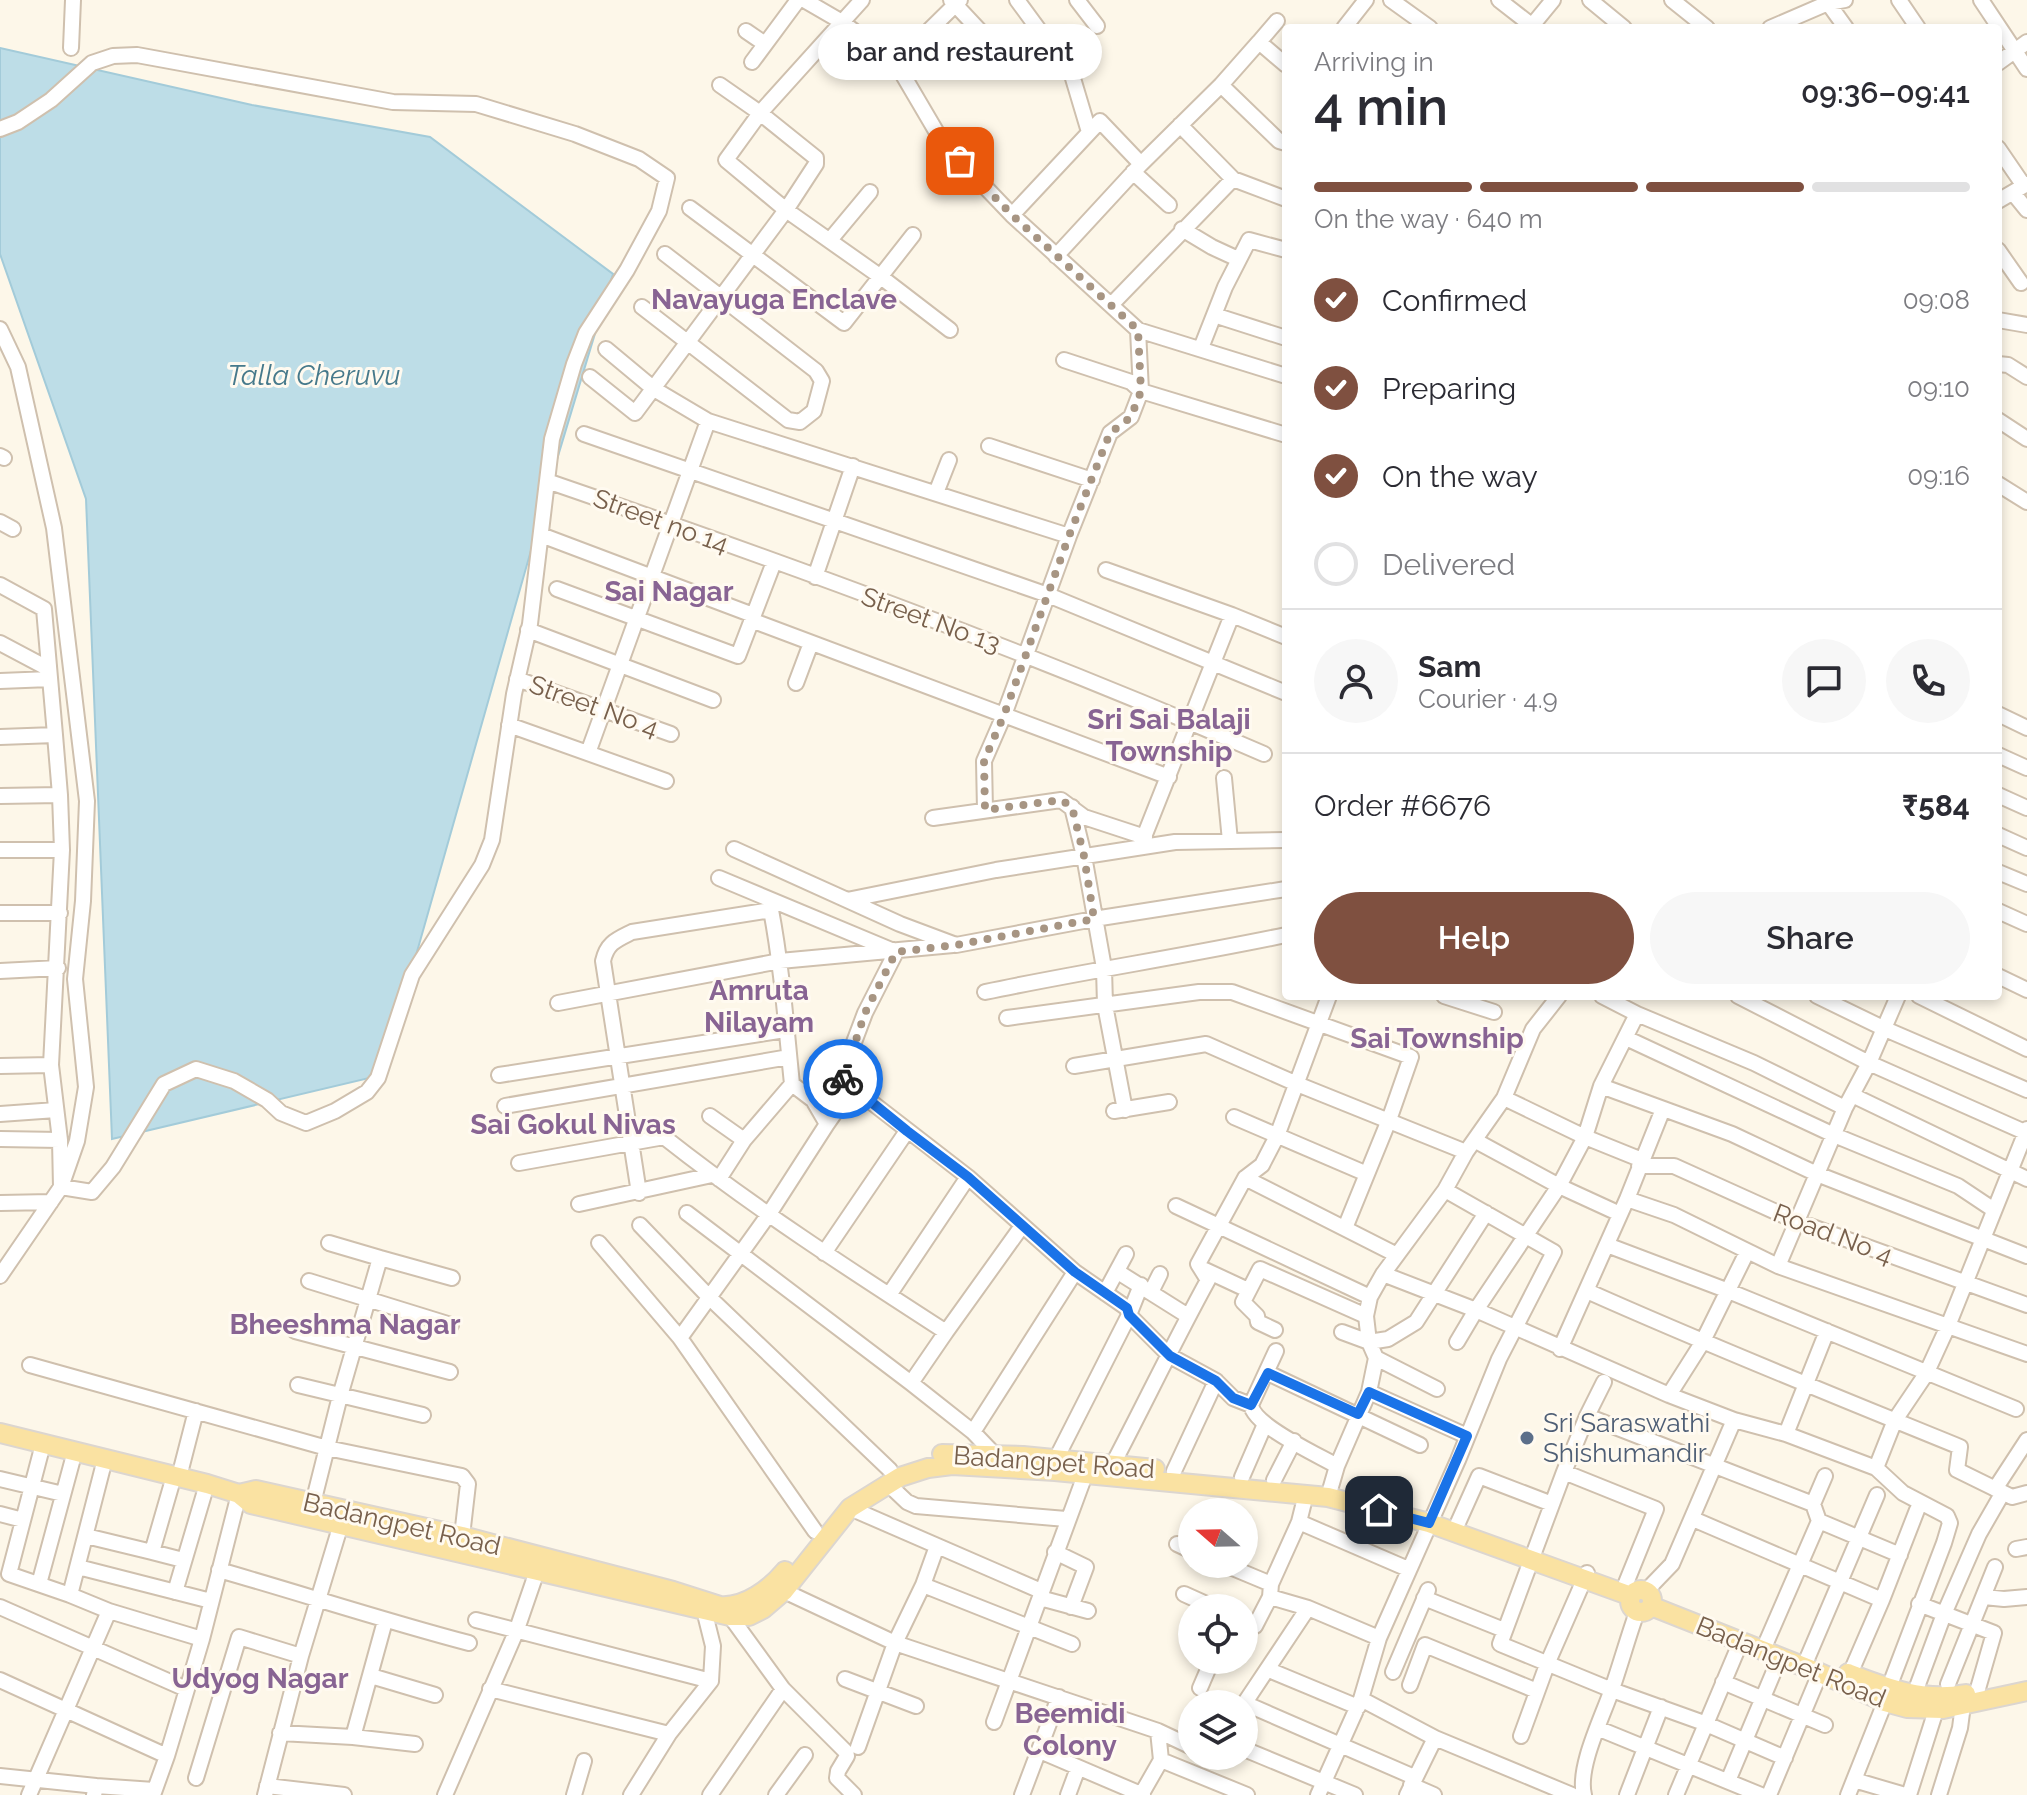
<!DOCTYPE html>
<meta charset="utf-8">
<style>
:root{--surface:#fff;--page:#f7f7f7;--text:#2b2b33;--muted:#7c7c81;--line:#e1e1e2;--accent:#7f5040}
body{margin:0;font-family:Raleway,sans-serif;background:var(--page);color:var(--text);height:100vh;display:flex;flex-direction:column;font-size:30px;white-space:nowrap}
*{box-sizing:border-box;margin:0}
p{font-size:26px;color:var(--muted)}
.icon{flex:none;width:44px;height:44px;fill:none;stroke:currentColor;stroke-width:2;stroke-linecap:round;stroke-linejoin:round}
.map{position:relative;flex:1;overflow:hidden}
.panel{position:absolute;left:1282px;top:24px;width:720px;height:976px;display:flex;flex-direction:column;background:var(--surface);border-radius:8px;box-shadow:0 4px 12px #0003}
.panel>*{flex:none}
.needle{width:52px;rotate:290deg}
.fabs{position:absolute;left:1178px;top:1498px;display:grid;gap:16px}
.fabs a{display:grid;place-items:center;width:80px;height:80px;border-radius:50%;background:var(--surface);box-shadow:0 4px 12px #0003;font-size:40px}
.pin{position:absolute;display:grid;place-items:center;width:68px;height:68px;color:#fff;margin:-34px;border-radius:16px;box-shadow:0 4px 12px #0006}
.courier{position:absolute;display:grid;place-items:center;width:80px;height:80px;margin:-40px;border:6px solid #1a73e8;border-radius:50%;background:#fff;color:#222;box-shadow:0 2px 10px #0007}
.bubble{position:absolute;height:56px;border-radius:28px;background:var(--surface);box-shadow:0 4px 12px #0003;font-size:26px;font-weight:600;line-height:56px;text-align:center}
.summary em{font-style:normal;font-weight:600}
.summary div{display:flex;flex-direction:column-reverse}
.summary{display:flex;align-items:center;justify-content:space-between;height:136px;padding:0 32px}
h1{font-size:52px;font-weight:600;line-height:60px}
.bar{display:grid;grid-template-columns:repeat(4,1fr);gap:12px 8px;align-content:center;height:96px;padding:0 32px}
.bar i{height:10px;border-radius:6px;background:var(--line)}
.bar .current{background:var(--accent)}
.bar p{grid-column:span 4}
.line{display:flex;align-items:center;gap:20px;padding:0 32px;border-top:2px solid var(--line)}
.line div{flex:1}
.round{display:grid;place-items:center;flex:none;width:84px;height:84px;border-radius:42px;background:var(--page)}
ol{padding:0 32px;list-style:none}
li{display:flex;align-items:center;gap:24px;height:88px}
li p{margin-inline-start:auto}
li .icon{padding:8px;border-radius:50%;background:var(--accent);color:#fff;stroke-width:4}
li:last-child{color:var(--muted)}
li i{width:44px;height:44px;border:4px solid var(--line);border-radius:50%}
.cta{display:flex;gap:16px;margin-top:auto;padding:16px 32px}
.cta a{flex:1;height:92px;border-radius:48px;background:var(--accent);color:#fff;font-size:32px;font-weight:600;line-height:92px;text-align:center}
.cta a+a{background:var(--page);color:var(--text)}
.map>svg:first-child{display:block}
</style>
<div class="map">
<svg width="2027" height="1795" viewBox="0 0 2027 1795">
<rect width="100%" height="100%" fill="#fdf7e9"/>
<!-- water -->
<path fill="#bddde7" stroke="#a3cbd9" stroke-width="2" d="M 0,48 L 252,105 L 430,137 L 613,274 L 555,466 L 382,1075 L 112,1139 L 86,499 L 0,254 Z"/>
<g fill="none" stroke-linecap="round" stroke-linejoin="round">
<!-- minor casing -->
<g stroke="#cfc0ae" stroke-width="18">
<path id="minor" d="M 804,0 L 842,22 L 896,63 L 943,143 L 1012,215 L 1138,330 L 1141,391 L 1286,435
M 951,0 L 994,46
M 1017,0 L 1072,75 L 1089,132
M 1077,0 L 1097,26
M 1391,0 L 1430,28
M 1499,0 L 1535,28
M 1590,0 L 1624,28
M 1672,0 L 1707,28
M 1899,0 L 1918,28
M 1981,0 L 2027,69
M 1828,3 L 1846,28
M 1344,28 L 1366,0
M 1530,28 L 1553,0
M 1770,28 L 1828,3 L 1845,0
M 746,31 L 765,44
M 1259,42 L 1277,21
M 71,48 L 73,0
M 752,62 L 798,0
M 896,63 L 960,0
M 1998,63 L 2027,42
M 720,85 L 760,113 L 816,158 L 816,164 L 786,210 L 881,277 L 950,330
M 1221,85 L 1279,141 L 1286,143
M 1180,125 L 1233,179 L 1286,199
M 0,129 L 18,122 L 51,100 L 92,63 L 113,56 L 137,55 L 393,102 L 476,104 L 575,134 L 639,159 L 667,178 L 659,211 L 627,270 L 586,333 L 574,364 L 552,439 L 530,624 L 514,694 L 492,840 L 482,865 L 412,975 L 378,1078 L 367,1092 L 335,1111 L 306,1123 L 281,1113 L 267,1100 L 234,1081 L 196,1069 L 164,1084 L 113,1167 L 92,1192 L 61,1187 L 60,1140 L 51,1065 L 0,1066
M 1998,148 L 2024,186
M 1133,172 L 1169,205
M 2014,194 L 2027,210
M 1998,201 L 2027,184
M 690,208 L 844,323 L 913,235
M 1012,215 L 1100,121 L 1141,164
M 1182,229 L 1212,247 L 1238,259
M 830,240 L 870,192
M 1998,250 L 2021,283
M 1056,256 L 1141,164 L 1221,85 L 1259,42 L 1286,65
M 1111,305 L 1233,179
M 642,307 L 788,420 L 800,422 L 814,411 L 822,381 L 816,371 L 665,254
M 1214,315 L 1286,338
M 1998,320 L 2027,325
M 0,329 L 18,367 L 54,528 L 87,801 L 83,901 L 75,979 L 86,1087 L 77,1141 L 61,1187 L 0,1276
M 1138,330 L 1286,376
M 1201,348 L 1225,287 L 1249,240 L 1286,250
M 606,349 L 654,389 L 708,421 L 1069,536
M 1998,364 L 2008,365 L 2027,377
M 590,377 L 635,413 L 786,210 L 726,160 L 760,113 L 862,0
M 1998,420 L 2027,439
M 584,434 L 1048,595 L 1286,693
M 989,446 L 1092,480
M 0,456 L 4,458
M 547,481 C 789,564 1029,652 1264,754
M 1998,484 L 2027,502
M 936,493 L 949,460
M 0,522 L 13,529
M 541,535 L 753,615
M 1106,570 L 1232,615 L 1140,847
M 815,577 L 853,466
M 0,585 L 44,609 L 55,735
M 557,589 L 738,656 L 774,562
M 1232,615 L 1286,637
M 751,620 L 1169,777
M 528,630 L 713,700
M 0,643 L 49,669
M 517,679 L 671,734
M 0,681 L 50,679
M 796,683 L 811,643
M 1998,714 L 2027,728
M 509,725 L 666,781
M 0,737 L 55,735 L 60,795
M 588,753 L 708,421
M 1998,755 L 2027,768
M 1224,778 L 1230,841
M 1998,795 L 2027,808
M 0,796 L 60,795 L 62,850 L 51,1065
M 1072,807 L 1084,856 L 1104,968 L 1105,1005 L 1125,1110
M 985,810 L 984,761 L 1004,715 L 1069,536 L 1110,433 L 1131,417 L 1141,391 L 1131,382 L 1064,360
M 933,818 L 1061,800 L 1084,817 L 1145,837
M 1998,835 L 2027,848
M 734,849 L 847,900 L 996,870 L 1175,842 L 1286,840
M 0,850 L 62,850
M 1998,872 L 2027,884
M 719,878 L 896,952 L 865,1013 L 842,1074 L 844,1081 L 968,1177 L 1075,1272 L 1127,1308 L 1129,1315 L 1170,1356 L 1216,1381 L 1233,1398 L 1251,1405 C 1254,1426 1318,1455 1337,1466
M 847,900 L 900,924 L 956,945 L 1094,919 L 1286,889
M 1998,911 L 2027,924
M 0,913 L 60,913
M 0,971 L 58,968
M 1998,976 L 2027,990
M 985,992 C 1085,971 1186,956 1286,935
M 1444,996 L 1494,1012
M 1738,996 L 1869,1063 L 2027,1133
M 1817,996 L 1885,1029 L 2027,1090
M 1919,996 L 2027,1049
M 558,1003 L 780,961 L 953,945
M 1637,1014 L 1754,1063 L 1845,1108
M 1007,1018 L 1199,992 L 1232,992 L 1411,1057 L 1389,1120 L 1345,1228
M 1626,1038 L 1834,1135 L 1958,1186 L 1994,1210
M 1074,1066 L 1206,1044 L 1297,1084 L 1466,1152
M 499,1075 L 785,1030
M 1601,1086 L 1732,1134 L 1817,1174 L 2027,1256
M 1852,1095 L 2027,1179
M 1504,1098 L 1585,1137 L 1642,1160
M 505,1106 L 789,1057
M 1114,1111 L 1169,1102
M 0,1114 L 56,1110
M 710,1116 L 744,1140
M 1234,1117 L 1367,1174
M 827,1124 L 852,1088
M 0,1139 L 60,1140
M 1476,1141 L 1559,1186 L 1620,1214
M 519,1163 L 664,1137 C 754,1208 850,1270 946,1332 L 911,1383
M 1639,1166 L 1674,1166 L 1796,1221 L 2027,1305
M 1245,1178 L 1397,1255
M 639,1193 L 603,961 C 607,943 616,940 632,932 L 771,910 C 782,968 786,1026 792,1084 L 744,1140 L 719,1179
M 1627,1199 L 1674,1215 L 1778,1266 L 2027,1354
M 0,1203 L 51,1202
M 579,1204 L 712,1175
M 1176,1206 L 1370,1297
M 687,1213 L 911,1383 L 973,1432 L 994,1454
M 640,1225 L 711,1299 L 890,1470
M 599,1243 L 680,1338 L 815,1531
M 1607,1245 L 1726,1290 L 2016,1409
M 824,1253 L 907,1131
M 380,1258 L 452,1278
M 1778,1266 L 1845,1108 L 1869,1063 L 1898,996
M 1205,1270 L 1248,1290
M 1118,1272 L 1188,1316
M 1383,1274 L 1476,1310 L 1669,1395 L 1734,1420 L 1786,1434 L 1876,1468 L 1903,1493 L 1947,1516 L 1950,1523 L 1944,1543 L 1888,1690
M 309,1281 L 451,1325
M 1587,1291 C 1710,1346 1835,1396 1960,1447 L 1957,1470 L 2012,1497 L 2027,1493
M 1151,1292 L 1160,1274
M 1105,1293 L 1126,1254
M 889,1295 L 968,1177
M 1275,1330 L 1258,1322 L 1257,1316 L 1243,1302 L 1260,1269 L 1366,1316
M 295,1331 L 450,1372
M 946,1332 L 1022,1226
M 1342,1332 L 1369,1342 L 1388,1339 L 1416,1322 L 1486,1213
M 680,1338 L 769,1214 L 827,1124 L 813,1100 L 792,1084
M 1457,1342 L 1476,1310 L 1559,1186 L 1585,1137 L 1601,1086 L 1637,1014 L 1602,996
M 1560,1349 L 1627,1199 L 1663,1109
M 1376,1358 L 1437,1389
M 30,1365 L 327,1448 L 462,1476 L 468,1484 L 462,1536
M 1268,1373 L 1420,1445
M 1604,1382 L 1587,1416 L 1564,1472 L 1500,1644 L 1612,1690 L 1704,1723 L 1785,1758
M 298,1385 L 423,1415
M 1369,1392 L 1467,1436
M 1669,1395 L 1702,1343 L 1747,1252
M 1251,1405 L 1276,1351
M 1587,1416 L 1813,1504
M 973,1432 L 1075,1272
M 1786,1434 L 1827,1331
M 43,1444 L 9,1574 L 70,1595
M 1113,1464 C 1145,1403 1175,1340 1208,1280 L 1198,1264 L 1245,1178 L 1262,1165 L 1277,1136 L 1329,996
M 1876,1468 L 1895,1420 L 1926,1374 L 1948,1326 L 2027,1129
M 1055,1469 L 1056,1459 L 1129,1315 L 1141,1285
M 1174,1471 L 1216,1381
M 1564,1472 L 1656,1509 L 1622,1593
M 174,1476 L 152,1552 L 183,1560
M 179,1477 L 196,1411
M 1242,1477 L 1265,1424
M 0,1479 L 63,1494
M 1274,1480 L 1294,1441
M 887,1483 L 907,1502 L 916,1506 L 1066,1519
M 1995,1489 L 2027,1440
M 1328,1497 L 1337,1466 L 1369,1392 L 1376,1358 L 1369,1342 L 1366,1316 L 1370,1297 L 1383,1274 L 1445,1190 L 1466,1152 L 1504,1098 L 1533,1029 L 1559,996
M 313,1503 L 340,1396 L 380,1258 L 329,1243
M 850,1508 L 1041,1591
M 0,1514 L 23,1520
M 1693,1519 L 1882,1600
M 1819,1521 L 1900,1555
M 1299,1522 L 1408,1569
M 1457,1525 L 1479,1476 L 1552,1504
M 86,1536 L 152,1552
M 1177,1544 L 1192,1551
M 2016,1549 L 2027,1547
M 1055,1552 L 1086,1567 L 1071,1607
M 1223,1564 L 1271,1584 L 1299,1522 L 1306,1494
M 78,1567 L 211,1601
M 219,1570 C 303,1594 385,1621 469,1643
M 39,1584 L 75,1451
M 777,1584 L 784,1591 L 895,1643 L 1158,1731 L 1192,1747
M 1271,1584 L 1270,1597 L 1308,1608 L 1379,1638
M 923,1585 L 1072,1644
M 1646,1591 L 1672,1564 L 1734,1420
M 175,1592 L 207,1484
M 1184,1594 L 1215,1608
M 1984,1597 L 2004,1599 L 2027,1597
M 1040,1598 L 1088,1611
M 1424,1598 L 1504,1630
M 1919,1604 L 1994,1633 L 1977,1692
M 0,1607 L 186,1689
M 109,1611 L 202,1639
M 476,1620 L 711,1681
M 1244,1621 L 1255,1626 L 1270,1597
M 1766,1643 L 1819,1521 L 1813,1504 L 1825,1476
M 1807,1659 L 1877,1495
M 1269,1670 L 1358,1707
M 1393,1672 L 1428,1590
M 1850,1674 L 1882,1600 L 1917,1510
M 371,1676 L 435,1695
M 845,1679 L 916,1706
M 0,1680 L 167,1756 L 153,1795
M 1723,1682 L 1825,1725
M 1948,1684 L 1995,1567
M 1410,1685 L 1425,1645 L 1537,1691
M 1200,1688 L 1212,1660
M 490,1689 L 669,1734
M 783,1689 L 846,1752 L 847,1756 L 838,1771 L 837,1778 L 854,1795
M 1914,1695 L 1944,1614 L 1979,1534 L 2002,1494
M 1361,1699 L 1435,1738 L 1407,1795
M 1244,1703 L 1414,1777
M 1244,1704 L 1308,1608
M 994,1722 L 1085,1475
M 1597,1728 L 1761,1795
M 280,1733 L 353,1737 L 385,1621
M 1521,1736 L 1548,1662 L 1587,1573
M 353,1737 L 415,1744
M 1435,1738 L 1572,1795
M 858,1747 L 895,1643 L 923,1585 L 937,1546
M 1244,1749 L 1355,1795
M 1040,1751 L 1143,1795
M 167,1756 L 202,1639 L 239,1494
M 1161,1760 L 1247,1795
M 0,1776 L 96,1786 L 94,1795
M 196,1778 L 239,1637 L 301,1656
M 1854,1780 L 1905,1795
M 1728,1781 L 1780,1657
M 1411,1785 L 1434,1795
M 96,1786 L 154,1790
M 267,1786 L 344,1795
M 29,1795 L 109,1611 L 70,1595 L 105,1459
M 265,1795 L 301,1656 L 341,1524
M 445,1795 L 516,1632 L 537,1571
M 574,1795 L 584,1761
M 631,1795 L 669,1734 L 711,1681 L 713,1646 L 702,1602
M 710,1795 L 783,1689 L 730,1616 L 728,1608
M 776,1795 L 805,1755
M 1022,1795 L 1059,1697
M 1068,1795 L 1078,1768
M 1141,1795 L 1161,1760 L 1158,1731
M 1318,1795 L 1361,1699 L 1379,1638 L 1458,1460 L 1499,1359 L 1554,1252 L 1445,1190
M 1584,1795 C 1577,1767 1603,1716 1612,1689 C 1621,1663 1628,1637 1637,1612
M 1627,1795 L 1661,1707
M 1676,1795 L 1741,1641
M 1769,1795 L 1820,1673
M 1848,1795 L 1885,1702
M 1909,1795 L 1936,1710
M 1939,1795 L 1960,1728 L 1963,1705"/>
</g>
<!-- major casing -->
<g stroke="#dcd6d0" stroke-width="22">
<path id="major" d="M 0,1433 L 207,1484 L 239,1494 L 251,1504 L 730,1616 L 749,1616 L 763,1609 L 784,1591 L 850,1508 L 900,1477 L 928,1468 L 952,1465 L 1055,1471 L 1328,1497 L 1429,1523 L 1631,1596
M 942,1454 L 1023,1456 L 1155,1469
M 239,1494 L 256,1490 L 462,1536 L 673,1591 L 720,1606 C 745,1608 770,1589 785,1571
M1630 1601a11 11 0 1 1 22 0a11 11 0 1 1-22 0Z
M 1651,1606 L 1820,1673 L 1885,1702 L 1907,1708 L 1943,1709 L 2027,1691
M 1848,1673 C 1887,1688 1923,1702 1966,1694"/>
</g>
<!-- minor -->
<use href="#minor" stroke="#fff" stroke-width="14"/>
<!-- major -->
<use href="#major" stroke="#fae2a2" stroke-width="18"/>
</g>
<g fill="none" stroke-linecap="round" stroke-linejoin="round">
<!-- done -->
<path stroke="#a79583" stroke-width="8" stroke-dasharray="0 14.4" d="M 843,1079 L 865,1013 L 896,952 L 956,945 L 1094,919 L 1084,856 L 1072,807 L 1061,800 L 985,810 L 984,761 L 1004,715 L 1069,536 L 1110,433 L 1131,417 L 1141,391 L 1138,330 L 1012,215 L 960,161"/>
<!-- route -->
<path stroke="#1a73e8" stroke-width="10" d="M 843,1079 L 907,1131 L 968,1177 L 1075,1272 L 1127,1308 L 1129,1315 L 1170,1356 L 1216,1381 L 1233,1398 L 1251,1405 L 1268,1373 L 1358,1414 L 1369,1392 L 1467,1436 L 1429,1523 L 1379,1510"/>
</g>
<!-- markers -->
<circle fill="#5c6f8a" stroke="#fffaf0" stroke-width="3" cx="1527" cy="1438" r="8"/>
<g text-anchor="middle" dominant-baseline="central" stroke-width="6" stroke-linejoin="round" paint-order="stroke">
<!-- street labels -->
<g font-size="26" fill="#78604c" stroke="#fffaf0">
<text transform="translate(661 521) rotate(20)">Street no 14</text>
<text transform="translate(931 620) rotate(20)">Street No 13</text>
<text transform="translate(594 706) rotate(20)">Street No 4</text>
<text transform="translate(1833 1234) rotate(21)">Road No 4</text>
<text transform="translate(1054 1462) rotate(4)">Badangpet Road</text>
<text transform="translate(402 1524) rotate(13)">Badangpet Road</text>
<text transform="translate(1791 1662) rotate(22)">Badangpet Road</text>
</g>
<!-- service labels -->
<g font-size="26" fill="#4e5e75" stroke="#fffaf0" text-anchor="start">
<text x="1543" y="1423">Sri Saraswathi<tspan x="1543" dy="30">Shishumandir</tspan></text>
</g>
<!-- neighbourhood labels -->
<g font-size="28" font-weight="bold" fill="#886493" stroke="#fffaf0">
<text x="774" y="299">Navayuga Enclave</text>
<text x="669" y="591">Sai Nagar</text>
<text x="1169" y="719">Sri Sai Balaji<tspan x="1169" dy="32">Township</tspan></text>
<text x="759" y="990">Amruta<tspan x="759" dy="32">Nilayam</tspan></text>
<text x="1437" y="1038">Sai Township</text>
<text x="573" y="1124">Sai Gokul Nivas</text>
<text x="345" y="1324">Bheeshma Nagar</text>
<text x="260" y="1678">Udyog Nagar</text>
<text x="1070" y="1713">Beemidi<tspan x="1070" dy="32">Colony</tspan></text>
</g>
<!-- water labels -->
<g font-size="28" font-style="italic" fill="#46798b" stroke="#fffaf0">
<text x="314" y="375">Talla Cheruvu</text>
</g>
</g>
</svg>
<div class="fabs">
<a><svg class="needle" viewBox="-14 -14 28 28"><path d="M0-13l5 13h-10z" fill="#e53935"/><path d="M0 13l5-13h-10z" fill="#7c7c81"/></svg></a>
<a><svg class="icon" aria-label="locate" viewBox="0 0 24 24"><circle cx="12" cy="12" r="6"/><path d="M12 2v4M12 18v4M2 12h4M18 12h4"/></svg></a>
<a><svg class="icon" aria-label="layers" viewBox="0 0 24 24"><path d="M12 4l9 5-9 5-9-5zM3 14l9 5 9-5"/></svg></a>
</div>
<div class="pin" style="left:960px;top:161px;background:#ea580c"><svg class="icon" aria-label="bag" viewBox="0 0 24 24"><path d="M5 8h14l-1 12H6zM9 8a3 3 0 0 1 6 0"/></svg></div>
<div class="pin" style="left:1379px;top:1510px;background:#1f2937"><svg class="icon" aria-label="home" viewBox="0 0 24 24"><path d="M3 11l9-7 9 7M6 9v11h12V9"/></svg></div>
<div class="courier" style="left:843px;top:1079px"><svg class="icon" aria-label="bike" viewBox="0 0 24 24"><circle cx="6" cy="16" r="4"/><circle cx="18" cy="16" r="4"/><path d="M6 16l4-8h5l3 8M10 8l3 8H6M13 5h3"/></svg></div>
<div class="bubble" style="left:818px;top:24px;width:284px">bar and restaurent</div>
<section class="panel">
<div class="summary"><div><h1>4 min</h1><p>Arriving in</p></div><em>09:36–09:41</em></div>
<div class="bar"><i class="current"></i><i class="current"></i><i class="current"></i><i></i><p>On the way · 640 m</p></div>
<ol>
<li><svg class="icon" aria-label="check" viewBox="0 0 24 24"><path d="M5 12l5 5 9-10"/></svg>Confirmed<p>09:08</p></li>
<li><svg class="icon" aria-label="check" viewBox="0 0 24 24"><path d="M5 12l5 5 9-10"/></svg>Preparing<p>09:10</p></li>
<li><svg class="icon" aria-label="check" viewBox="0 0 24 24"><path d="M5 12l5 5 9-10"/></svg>On the way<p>09:16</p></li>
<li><i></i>Delivered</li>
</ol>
<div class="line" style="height:144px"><a class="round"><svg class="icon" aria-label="person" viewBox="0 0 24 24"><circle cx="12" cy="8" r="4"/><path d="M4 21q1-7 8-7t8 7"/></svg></a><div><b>Sam</b><p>Courier · 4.9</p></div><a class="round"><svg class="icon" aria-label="chat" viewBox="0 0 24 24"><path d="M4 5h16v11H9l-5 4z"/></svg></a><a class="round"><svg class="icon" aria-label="phone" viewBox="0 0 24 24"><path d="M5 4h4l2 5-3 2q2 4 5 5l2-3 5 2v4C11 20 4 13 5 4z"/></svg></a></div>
<div class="line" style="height:104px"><div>Order #6676</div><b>₹584</b></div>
<div class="cta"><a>Help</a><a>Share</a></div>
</section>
</div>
